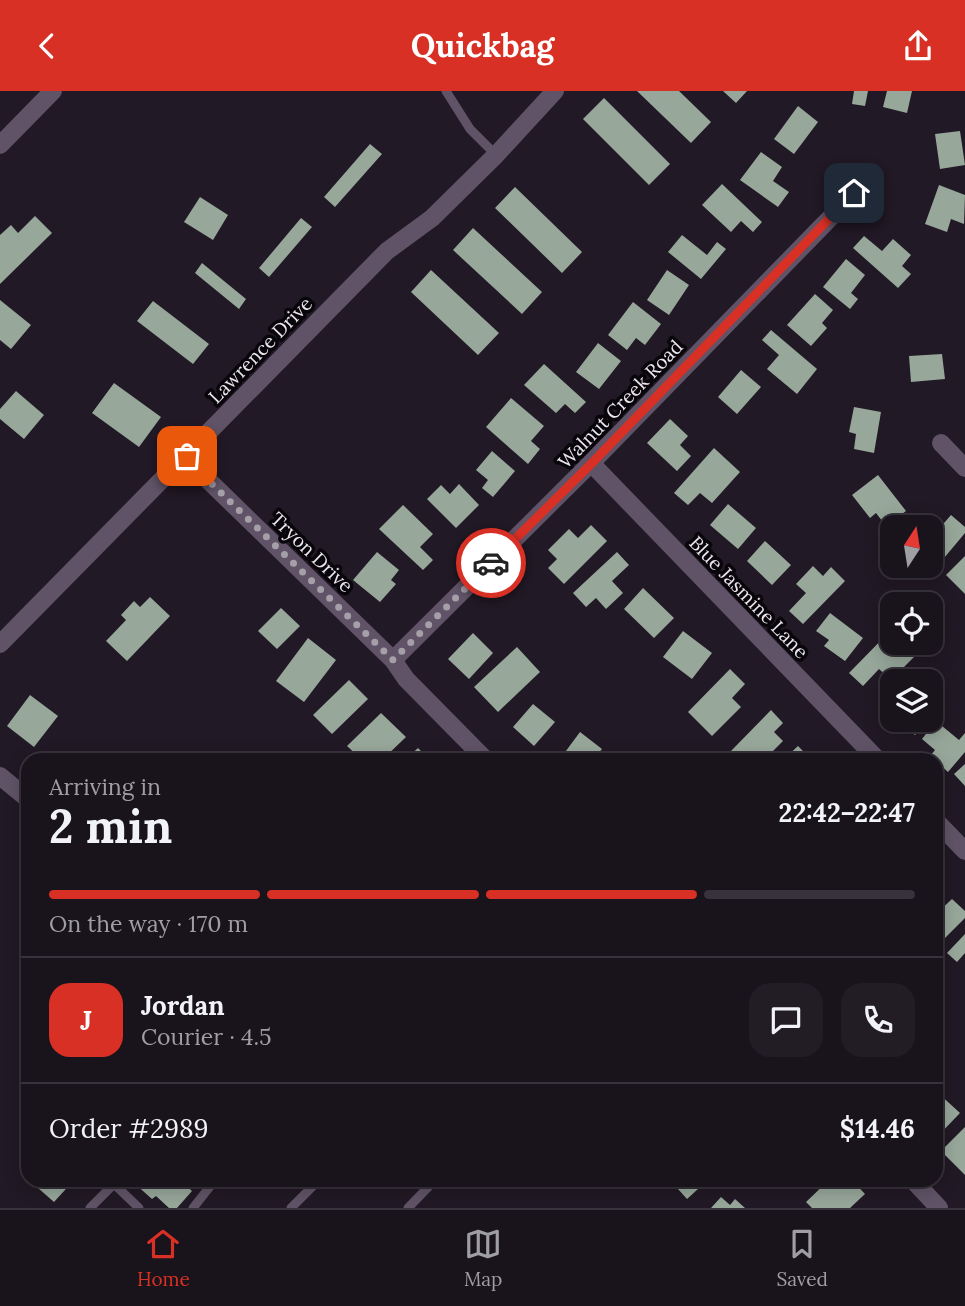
<!DOCTYPE html>
<meta charset="utf-8">
<style>
:root{--surface:#19131c;--page:#221c25;--text:#f1f3f6;--muted:#9f9ea3;--line:#37323b;--accent:#d93025}
body{margin:0;font-family:Lora,serif;background:var(--page);color:var(--text);height:100vh;display:flex;flex-direction:column;font-size:26px;white-space:nowrap}
*{box-sizing:border-box;margin:0}
p{font-size:23px;color:var(--muted)}
.icon{flex:none;width:38px;height:38px;fill:none;stroke:currentColor;stroke-width:2;stroke-linecap:round;stroke-linejoin:round}
.map{position:relative;flex:1;overflow:hidden}
.sheet{position:absolute;left:21px;top:662px;width:922px;height:434px;display:flex;flex-direction:column;background:var(--surface);border-radius:21px;box-shadow:0 4px 18px #0003,0 0 0 2px var(--line)}
.sheet>*{flex:none}
.needle{width:46px;rotate:12deg}
.fabs{position:absolute;left:880px;top:424px;display:grid;gap:14px}
.fabs a{display:grid;place-items:center;width:63px;height:63px;border-radius:14px;background:var(--surface);box-shadow:0 4px 18px #0003,0 0 0 2px var(--line);font-size:35px}
.pin{position:absolute;display:grid;place-items:center;width:60px;height:60px;color:#fff;margin:-30px;border-radius:14px;box-shadow:0 4px 10px #0006}
.courier{position:absolute;display:grid;place-items:center;width:70px;height:70px;margin:-35px;border:5px solid #d93025;border-radius:50%;background:#fff;color:#222;box-shadow:0 2px 9px #0007}
.summary em{font-style:normal;font-weight:700}
.summary div{display:flex;flex-direction:column-reverse}
.summary{display:flex;align-items:center;justify-content:space-between;height:119px;padding:0 28px}
h1{font-size:46px;font-weight:700;line-height:52px}
.bar{display:grid;grid-template-columns:repeat(4,1fr);gap:10px 7px;align-content:center;height:84px;padding:0 28px}
.bar i{height:9px;border-radius:5px;background:var(--line)}
.bar .active{background:var(--accent)}
.bar p{grid-column:span 4}
.line{display:flex;align-items:center;gap:18px;padding:0 28px;border-top:2px solid var(--line)}
.line div{flex:1}
.round{display:grid;place-items:center;flex:none;width:74px;height:74px;border-radius:21px;background:var(--page)}
header{display:flex;justify-content:space-between;align-items:center;height:91px;padding:0 28px;background:var(--accent);color:#fff;font-size:32px;font-weight:700}
.dock{display:flex;justify-content:space-around;align-items:center;height:98px;border-top:2px solid var(--line);background:var(--surface);font-size:19px;color:var(--muted)}
.dock a{display:grid;justify-items:center;gap:4px}
.dock .active{color:var(--accent)}
.map>svg:first-child{display:block}
</style>
<header><svg class="icon" aria-label="back" viewBox="0 0 24 24"><path d="M15 5l-7 7 7 7"/></svg>Quickbag<svg class="icon" aria-label="share" viewBox="0 0 24 24"><path d="M12 15V3M7 8l5-5 5 5M5 13v7h14v-7"/></svg></header>
<div class="map">
<svg width="965" height="1117" viewBox="0 0 965 1117">
<rect width="100%" height="100%" fill="#211925"/>
<!-- building -->
<path fill="#97a79a" d="M 637,0 L 679,0 L 711,31 L 691,52 Z
M 723,0 L 747,0 L 736,12 Z
M 854,0 L 868,0 L 865,15 L 852,13 Z
M 887,0 L 912,0 L 907,22 L 883,16 Z
M 604,7 L 670,73 L 649,94 L 583,28 Z
M 798,15 L 818,31 L 794,63 L 774,48 Z
M 960,40 L 965,74 L 940,78 L 935,43 Z
M 370,53 L 382,63 L 335,116 L 324,106 Z
M 761,61 L 782,76 L 773,90 L 789,101 L 778,116 L 740,89 Z
M 722,93 L 762,131 L 753,141 L 741,130 L 731,141 L 702,114 Z
M 939,94 L 965,104 L 964,133 L 951,128 L 947,141 L 925,133 Z
M 515,96 L 582,161 L 562,182 L 495,117 Z
M 200,106 L 228,124 L 213,149 L 184,131 Z
M 35,125 L 52,142 L 0,193 L 0,144 L 11,134 L 18,142 Z
M 301,127 L 312,136 L 269,186 L 259,177 Z
M 473,137 L 542,201 L 522,223 L 453,159 Z
M 682,144 L 707,164 L 717,151 L 726,158 L 701,188 L 668,161 Z
M 864,145 L 882,160 L 893,148 L 911,164 L 902,175 L 911,183 L 898,197 L 853,157 Z
M 846,168 L 865,184 L 851,202 L 858,208 L 850,218 L 823,196 Z
M 202,172 L 246,208 L 239,218 L 195,182 Z
M 431,179 L 499,242 L 478,264 L 411,201 Z
M 667,179 L 689,194 L 669,224 L 647,209 Z
M 815,203 L 833,219 L 822,232 L 827,237 L 811,255 L 787,234 Z
M 0,209 L 31,234 L 11,258 L 0,249 Z
M 153,210 L 209,253 L 193,273 L 137,230 Z
M 633,211 L 661,233 L 645,254 L 636,247 L 627,259 L 608,244 Z
M 771,239 L 817,278 L 797,303 L 767,278 L 779,264 L 762,249 Z
M 598,252 L 621,270 L 599,298 L 576,281 Z
M 942,263 L 945,288 L 911,291 L 909,265 Z
M 544,273 L 586,311 L 575,322 L 565,313 L 556,322 L 524,294 Z
M 741,279 L 761,296 L 737,323 L 718,306 Z
M 114,292 L 161,326 L 139,356 L 92,322 Z
M 16,300 L 44,324 L 24,348 L 0,328 L 0,318 Z
M 511,307 L 544,335 L 531,350 L 540,358 L 528,373 L 486,336 Z
M 854,316 L 881,321 L 874,362 L 854,358 L 856,343 L 849,341 Z
M 670,328 L 688,345 L 680,354 L 691,365 L 677,380 L 647,352 Z
M 714,357 L 740,381 L 712,412 L 700,402 L 688,414 L 674,402 Z
M 492,360 L 515,380 L 493,406 L 482,397 L 488,389 L 476,379 Z
M 878,384 L 906,420 L 886,435 L 876,422 L 870,427 L 852,404 Z
M 459,393 L 479,414 L 456,437 L 427,408 L 441,394 L 450,403 Z
M 728,413 L 756,437 L 738,458 L 710,434 Z
M 403,414 L 433,443 L 420,456 L 433,469 L 423,479 L 379,438 Z
M 951,424 L 965,436 L 965,442 L 929,485 L 916,474 L 931,474 L 931,436 L 925,436 L 929,431 L 938,439 Z
M 591,434 L 607,450 L 564,493 L 548,477 L 557,468 L 548,459 L 569,438 L 578,447 Z
M 765,450 L 791,474 L 772,494 L 747,470 Z
M 377,461 L 399,479 L 391,489 L 396,493 L 380,511 L 353,489 Z
M 617,461 L 629,474 L 612,490 L 623,502 L 606,518 L 596,507 L 586,516 L 573,502 Z
M 965,465 L 965,503 L 946,484 Z
M 813,475 L 823,485 L 831,476 L 845,490 L 803,533 L 789,520 L 806,502 L 796,493 Z
M 643,497 L 674,527 L 654,547 L 624,518 Z
M 150,506 L 170,525 L 127,570 L 106,550 L 126,529 L 121,524 L 134,510 L 140,516 Z
M 281,517 L 300,535 L 277,558 L 258,540 Z
M 830,522 L 863,547 L 845,570 L 824,555 L 829,549 L 816,540 Z
M 892,538 L 892,551 L 905,551 L 917,563 L 891,589 L 879,578 L 863,595 L 849,582 Z
M 683,540 L 712,562 L 692,588 L 663,566 Z
M 473,542 L 493,562 L 469,588 L 448,568 Z
M 308,547 L 336,569 L 304,611 L 276,590 Z
M 517,556 L 540,581 L 498,621 L 474,596 Z
M 730,578 L 745,593 L 732,607 L 741,616 L 712,645 L 688,621 Z
M 349,589 L 368,608 L 332,643 L 313,624 Z
M 30,604 L 58,625 L 34,656 L 7,635 Z
M 533,613 L 555,631 L 534,655 L 513,636 Z
M 771,619 L 783,632 L 774,641 L 783,650 L 765,668 L 739,668 L 731,660 Z
M 381,622 L 406,646 L 383,668 L 361,668 L 347,655 Z
M 894,628 L 928,628 L 915,644 Z
M 936,630 L 959,649 L 965,642 L 965,661 L 948,681 L 930,665 L 935,659 L 922,648 Z
M 580,641 L 602,658 L 594,668 L 560,668 Z
M 798,655 L 811,668 L 784,668 Z
M 418,657 L 429,668 L 406,668 Z
M 965,673 L 965,695 L 954,683 Z
M 952,808 L 965,820 L 965,827 L 936,856 L 936,823 Z
M 965,843 L 965,862 L 957,871 L 947,862 Z
M 936,1000 L 960,1022 L 936,1047 Z
M 965,1036 L 965,1084 L 941,1060 Z
M 28,1076 L 28,1088 L 75,1088 L 54,1111 L 22,1083 Z
M 137,1088 L 179,1088 L 192,1100 L 177,1117 L 169,1117 L 156,1105 L 152,1108 L 134,1092 Z
M 669,1088 L 709,1088 L 687,1108 Z
M 830,1088 L 851,1088 L 865,1103 L 850,1117 L 812,1117 L 806,1111 Z
M 721,1106 L 730,1114 L 735,1108 L 745,1117 L 711,1117 Z"/>
<g fill="none" stroke-linecap="round" stroke-linejoin="round">
<!-- lane -->
<path stroke="#605367" stroke-width="9" d="M 446,0 L 470,38 L 496,64
M 90,1117 L 114,1093 L 139,1117
M 193,1117 L 216,1088
M 291,1117 L 320,1088
M 408,1117 L 436,1088"/>
<!-- street -->
<path stroke="#605367" stroke-width="18" d="M 0,54 L 53,0
M 941,352 L 965,377
M 187,365 L 209,390 L 393,569 L 406,588 L 485,668
M 591,372 L 877,668
M 0,553 L 387,160 L 432,127 L 496,64 L 555,0
M 393,569 L 591,372 L 873,83
M 0,685 L 28,708
M 936,730 L 965,760
M 912,1088 L 939,1117"/>
</g>
<g fill="none" stroke-linecap="round" stroke-linejoin="round">
<!-- done -->
<path stroke="#a59fa8" stroke-width="7" stroke-dasharray="0 12.6" d="M 187,365 L 209,390 L 393,569 L 491,472"/>
<!-- route -->
<path stroke="#d93025" stroke-width="9" d="M 491,472 L 592,372 L 854,102"/>
</g>
<g text-anchor="middle" dominant-baseline="central" stroke-width="7" stroke-linejoin="round" paint-order="stroke">
<!-- street labels -->
<g font-size="19" fill="#ece7ef" stroke="#09060b">
<text transform="translate(260 259) rotate(-46)">Lawrence Drive</text>
<text transform="translate(620 313) rotate(-46)">Walnut Creek Road</text>
<text transform="translate(312 461) rotate(44)">Tryon Drive</text>
<text transform="translate(749 506) rotate(46)">Blue Jasmine Lane</text>
</g>
</g>
</svg>
<div class="fabs">
<a><svg class="needle" viewBox="-14 -14 28 28"><path d="M0-13l5 13h-10z" fill="#e53935"/><path d="M0 13l5-13h-10z" fill="#9f9ea3"/></svg></a>
<a><svg class="icon" aria-label="locate" viewBox="0 0 24 24"><circle cx="12" cy="12" r="6"/><path d="M12 2v4M12 18v4M2 12h4M18 12h4"/></svg></a>
<a><svg class="icon" aria-label="layers" viewBox="0 0 24 24"><path d="M12 4l9 5-9 5-9-5zM3 14l9 5 9-5"/></svg></a>
</div>
<div class="pin" style="left:187px;top:365px;background:#ea580c"><svg class="icon" aria-label="bag" viewBox="0 0 24 24"><path d="M5 8h14l-1 12H6zM9 8a3 3 0 0 1 6 0"/></svg></div>
<div class="pin" style="left:854px;top:102px;background:#1f2937"><svg class="icon" aria-label="home" viewBox="0 0 24 24"><path d="M3 11l9-7 9 7M6 9v11h12V9"/></svg></div>
<div class="courier" style="left:491px;top:472px"><svg class="icon" aria-label="car" viewBox="0 0 24 24"><path d="M5 17H2v-5l4-1 3-4h7l3 4 3 1v5h-3M9 17h6M6 11h13"/><circle cx="7" cy="17" r="2"/><circle cx="17" cy="17" r="2"/></svg></div>
<section class="sheet">
<div class="summary"><div><h1>2 min</h1><p>Arriving in</p></div><em>22:42–22:47</em></div>
<div class="bar"><i class="active"></i><i class="active"></i><i class="active"></i><i></i><p>On the way · 170 m</p></div>
<div class="line" style="height:126px"><b class="round" style="background:var(--accent);color:#fff">J</b><div><b>Jordan</b><p>Courier · 4.5</p></div><a class="round"><svg class="icon" aria-label="chat" viewBox="0 0 24 24"><path d="M4 5h16v11H9l-5 4z"/></svg></a><a class="round"><svg class="icon" aria-label="phone" viewBox="0 0 24 24"><path d="M5 4h4l2 5-3 2q2 4 5 5l2-3 5 2v4C11 20 4 13 5 4z"/></svg></a></div>
<div class="line" style="height:91px"><div>Order #2989</div><b>$14.46</b></div>
</section>
</div>
<nav class="dock">
<a class="active"><svg class="icon" aria-label="home" viewBox="0 0 24 24"><path d="M3 11l9-7 9 7M6 9v11h12V9"/></svg>Home</a>
<a><svg class="icon" aria-label="map" viewBox="0 0 24 24"><path d="M3 6l6-2 6 2 6-2v14l-6 2-6-2-6 2zM9 4v14M15 6v14"/></svg>Map</a>
<a><svg class="icon" aria-label="saved" viewBox="0 0 24 24"><path d="M7 4h10v16l-5-4-5 4z"/></svg>Saved</a>
</nav>
